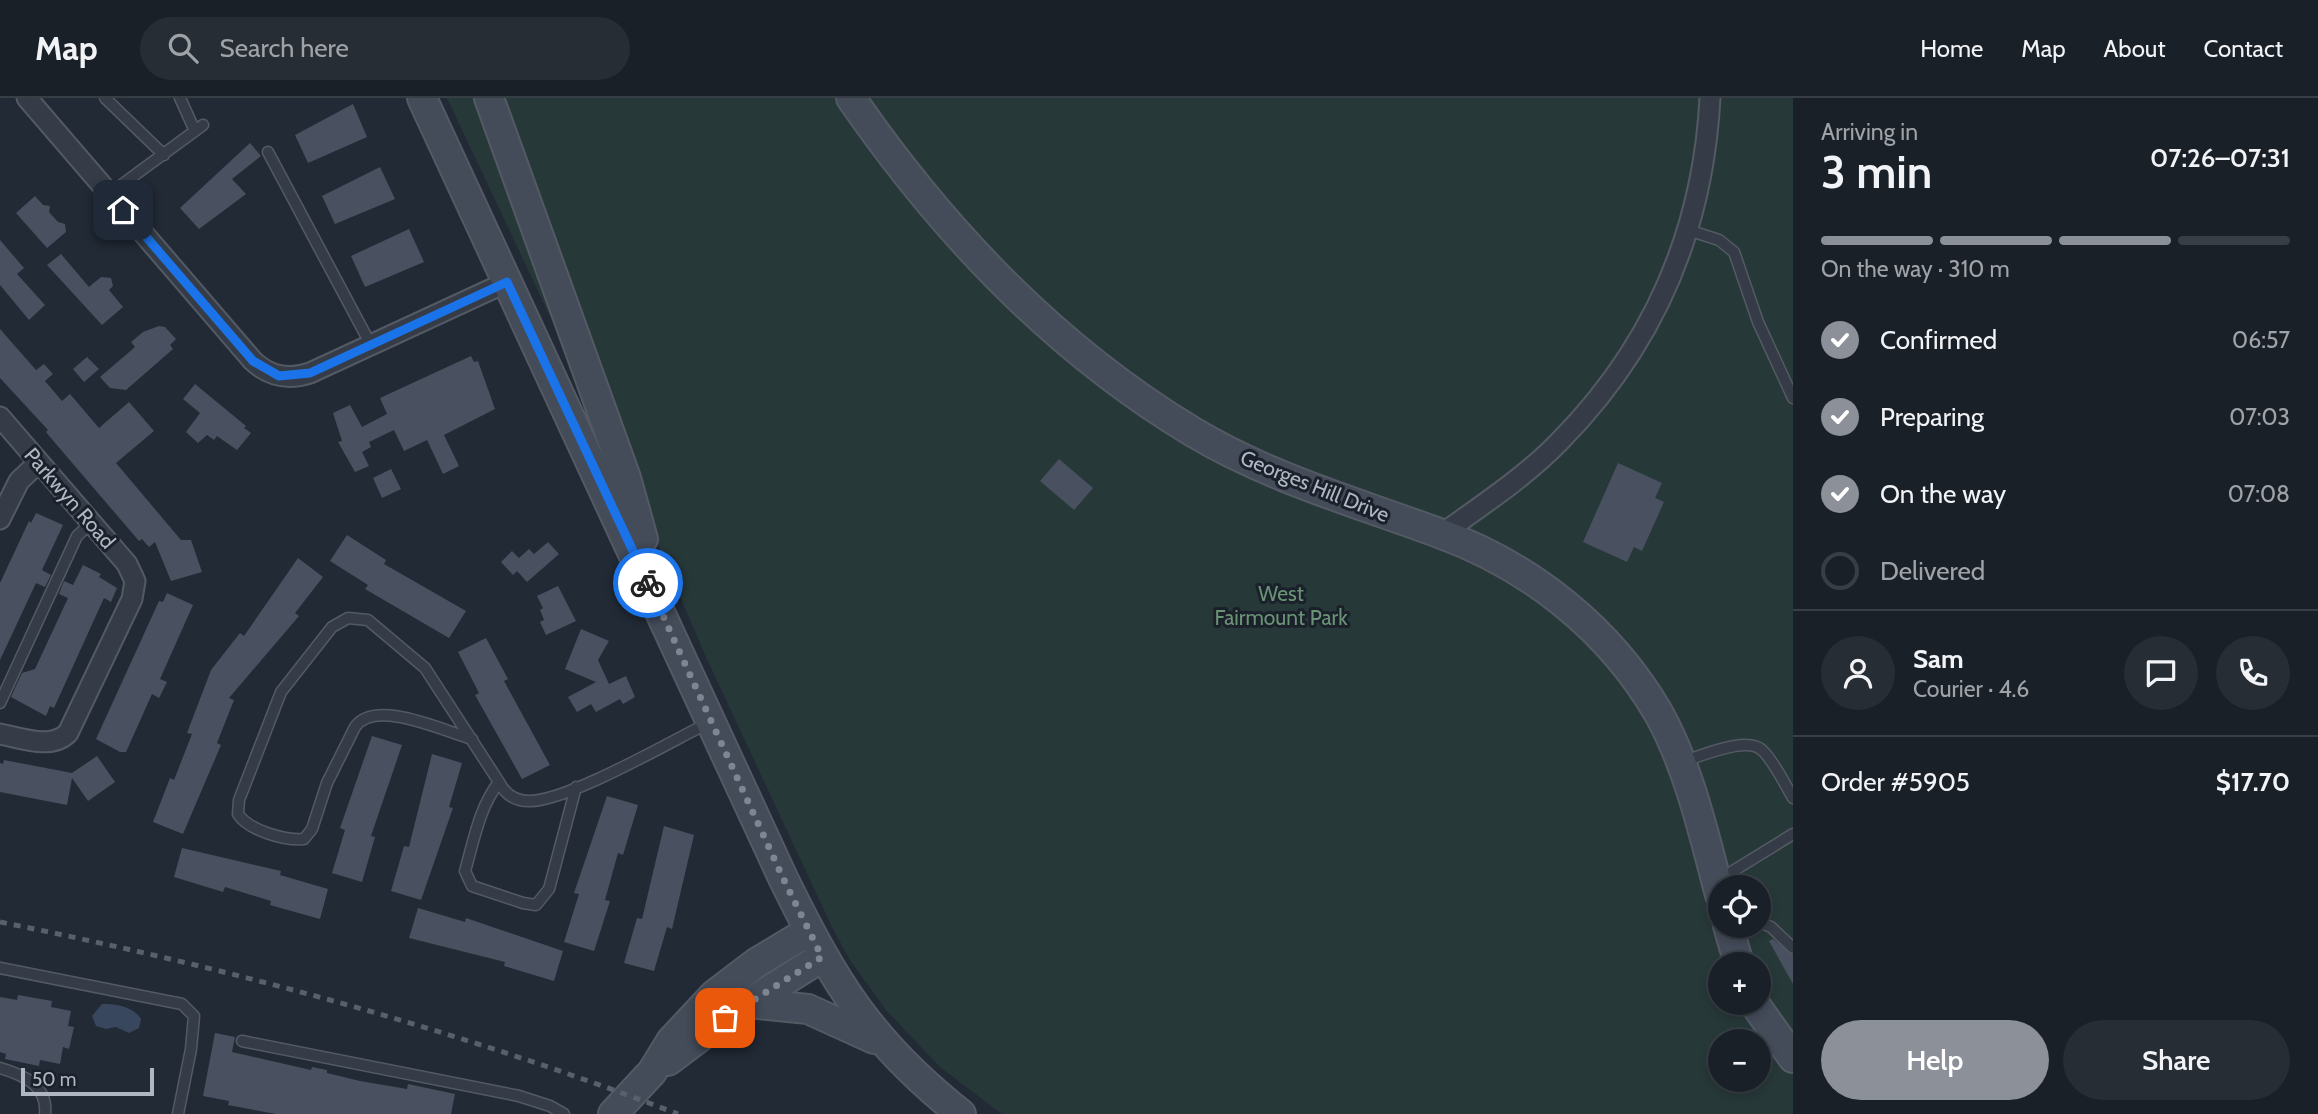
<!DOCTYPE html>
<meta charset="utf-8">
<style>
:root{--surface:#1a2028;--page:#272d34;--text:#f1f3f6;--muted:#9fa3a8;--line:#383e45;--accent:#8c9099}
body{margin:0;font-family:Cabin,sans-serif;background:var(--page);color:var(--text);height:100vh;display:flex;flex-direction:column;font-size:26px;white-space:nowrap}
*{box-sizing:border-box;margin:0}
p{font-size:23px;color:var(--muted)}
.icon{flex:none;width:38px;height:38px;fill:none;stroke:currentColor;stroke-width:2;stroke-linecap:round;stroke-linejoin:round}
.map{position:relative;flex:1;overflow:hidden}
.sheet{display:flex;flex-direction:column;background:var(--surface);width:525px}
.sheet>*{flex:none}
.buttons{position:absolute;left:1708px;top:777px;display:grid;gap:14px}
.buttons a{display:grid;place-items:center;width:63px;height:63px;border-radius:50%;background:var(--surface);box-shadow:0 4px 10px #0003,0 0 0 2px var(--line);font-size:35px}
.scale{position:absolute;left:21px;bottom:18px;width:133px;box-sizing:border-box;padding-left:7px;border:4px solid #b0b7c3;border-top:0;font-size:19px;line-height:24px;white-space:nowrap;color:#b0b7c3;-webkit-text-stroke:5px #1b212b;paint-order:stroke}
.pin{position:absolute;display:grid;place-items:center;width:60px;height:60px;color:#fff;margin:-30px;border-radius:14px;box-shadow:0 4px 10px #0006}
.courier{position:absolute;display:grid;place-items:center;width:70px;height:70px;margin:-35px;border:5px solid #1a73e8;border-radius:50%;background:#fff;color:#222;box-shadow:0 2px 9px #0007}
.headline em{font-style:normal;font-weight:600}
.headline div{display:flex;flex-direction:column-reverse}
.headline{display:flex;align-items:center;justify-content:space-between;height:119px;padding:0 28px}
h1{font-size:46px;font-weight:600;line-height:52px}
.bar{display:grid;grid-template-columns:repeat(4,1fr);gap:10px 7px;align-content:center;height:84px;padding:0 28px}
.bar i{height:9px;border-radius:5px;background:var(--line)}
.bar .current{background:var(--accent)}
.bar p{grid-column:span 4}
.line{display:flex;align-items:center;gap:18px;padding:0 28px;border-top:2px solid var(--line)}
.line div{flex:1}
.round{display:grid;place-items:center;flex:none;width:74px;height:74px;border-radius:37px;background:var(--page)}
ol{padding:0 28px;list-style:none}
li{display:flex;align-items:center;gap:21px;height:77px}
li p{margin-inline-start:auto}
li .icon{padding:7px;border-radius:50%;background:var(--accent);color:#fff;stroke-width:4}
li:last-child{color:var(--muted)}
li i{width:38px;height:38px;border:4px solid var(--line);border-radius:50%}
.cta{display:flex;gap:14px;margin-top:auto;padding:14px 28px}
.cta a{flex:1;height:80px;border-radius:42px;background:var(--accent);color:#fff;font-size:28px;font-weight:600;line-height:80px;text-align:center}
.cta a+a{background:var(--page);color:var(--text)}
header{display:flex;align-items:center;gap:42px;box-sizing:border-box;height:98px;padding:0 35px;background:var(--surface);border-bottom:2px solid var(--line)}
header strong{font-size:33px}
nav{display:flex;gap:38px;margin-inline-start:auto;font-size:24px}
.search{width:490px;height:63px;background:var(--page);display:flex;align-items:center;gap:18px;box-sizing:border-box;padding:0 24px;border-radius:38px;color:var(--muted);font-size:26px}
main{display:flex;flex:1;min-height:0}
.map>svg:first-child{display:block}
</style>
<header>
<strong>Map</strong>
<div class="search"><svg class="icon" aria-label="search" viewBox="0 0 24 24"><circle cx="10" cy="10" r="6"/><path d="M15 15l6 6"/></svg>Search here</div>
<nav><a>Home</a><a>Map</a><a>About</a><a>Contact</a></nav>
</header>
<main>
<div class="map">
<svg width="1793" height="1016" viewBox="0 0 1793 1016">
<rect width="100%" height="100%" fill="#222a36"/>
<!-- green -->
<path fill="#273839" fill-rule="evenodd" d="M 447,0 L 481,0 L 559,230 L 555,229 Z
M 498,0 L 1793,0 L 1793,1016 L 1002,1016 L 940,969 L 886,912 L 850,862 L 833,831 L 706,559 L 661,454 ZM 1720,789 L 1759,789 L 1759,828 L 1720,828 ZM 1720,866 L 1759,866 L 1759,905 L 1720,905 ZM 1720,943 L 1759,943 L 1759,982 L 1720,982 Z"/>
<!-- water -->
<path fill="#39475e" d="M 102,906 C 116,906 133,908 141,921 L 139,930 L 129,935 L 116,929 L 106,931 L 96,928 L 92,918 Z"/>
<!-- building -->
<path fill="#495160" d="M 353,6 L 367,39 L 308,65 L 295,37 Z
M 250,45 L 261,58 L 232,81 L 246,96 L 199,131 L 180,110 Z
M 380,69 L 395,101 L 335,126 L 322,98 Z
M 35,98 L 43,107 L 50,108 L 49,114 L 58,124 L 65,126 L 66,134 L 47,150 L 16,115 Z
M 409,131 L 424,164 L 365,189 L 351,158 Z
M 0,142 L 24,170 L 17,176 L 45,207 L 29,222 L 0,187 Z
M 61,156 L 89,189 L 101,179 L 111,180 L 113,188 L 109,192 L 123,209 L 102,227 L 47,167 Z
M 159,228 L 165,229 L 176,241 L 170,247 L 173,251 L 126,292 L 110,290 L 100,279 L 135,249 L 131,244 L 143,234 Z
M 0,231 L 36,272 L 44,266 L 53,276 L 45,283 L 62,303 L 70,296 L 99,330 L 129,304 L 154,333 L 116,365 L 181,442 L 191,442 L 202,474 L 171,483 L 155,444 L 149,449 L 142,441 L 139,443 L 50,339 L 46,334 L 48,332 L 0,280 Z
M 471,258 L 474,264 L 478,263 L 495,311 L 444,337 L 459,368 L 443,376 L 427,342 L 404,353 L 394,332 L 369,344 L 371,349 L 362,354 L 369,368 L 355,374 L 338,344 L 342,343 L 333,315 L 350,307 L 362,329 L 387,316 L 380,300 Z
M 87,259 L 99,271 L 84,284 L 73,271 Z
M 195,286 L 246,328 L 244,330 L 251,335 L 237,352 L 217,338 L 214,342 L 207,337 L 198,345 L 186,334 L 200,315 L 183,301 Z
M 1059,361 L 1093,390 L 1074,412 L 1040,383 Z
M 1618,365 L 1662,385 L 1655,400 L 1664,404 L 1642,453 L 1634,449 L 1627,464 L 1583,444 Z
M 391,371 L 401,391 L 382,400 L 373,380 Z
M 36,415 L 63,427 L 42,472 L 51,477 L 45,489 L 36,485 L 0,562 L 0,485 L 29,423 L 31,425 Z
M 347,437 L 386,462 L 384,466 L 466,513 L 449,540 L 365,491 L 368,487 L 330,463 Z
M 548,444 L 559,456 L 527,484 L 517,473 L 513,477 L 501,464 L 512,453 L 519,460 L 529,451 L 534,456 Z
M 298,460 L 323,479 L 295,515 L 299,518 L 229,600 L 234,602 L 217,645 L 221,647 L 183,736 L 153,724 L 170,680 L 174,682 L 192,636 L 187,635 L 211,572 L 240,535 L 244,538 Z
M 83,467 L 101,476 L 99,479 L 117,490 L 111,504 L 104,500 L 54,610 L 50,608 L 46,618 L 11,599 L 22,575 L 35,571 L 68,500 L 59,496 L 64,483 L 73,487 Z
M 558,488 L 576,523 L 546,537 L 540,524 L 544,522 L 540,512 L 543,510 L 537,498 Z
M 167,495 L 193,507 L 160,581 L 167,584 L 159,600 L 152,596 L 126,654 L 120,654 L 96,641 L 159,503 L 163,504 Z
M 581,531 L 609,543 L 598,562 L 609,586 L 626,578 L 635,599 L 623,606 L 620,601 L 596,614 L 591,606 L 577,614 L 568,599 L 596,584 L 565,571 Z
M 486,540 L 508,581 L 504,583 L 550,667 L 522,681 L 475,597 L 479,595 L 458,554 Z
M 372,638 L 402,647 L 371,738 L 375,739 L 362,784 L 332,775 L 345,732 L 340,730 Z
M 432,656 L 462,665 L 449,709 L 453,710 L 421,802 L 391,793 L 404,748 L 409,749 Z
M 97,658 L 115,684 L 88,703 L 72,680 L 67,707 L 0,694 L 0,665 L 3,666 L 4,662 L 72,675 Z
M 607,698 L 638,707 L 623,757 L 618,755 L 605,802 L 610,803 L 594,853 L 564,844 L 579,796 L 574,795 Z
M 664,728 L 694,737 L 672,831 L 667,829 L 654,873 L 624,865 L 637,820 L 642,821 Z
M 182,750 L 281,773 L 280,777 L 328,791 L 320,821 L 270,807 L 271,803 L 225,789 L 223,794 L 174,779 Z
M 418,810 L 465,824 L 466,820 L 563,853 L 554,883 L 504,868 L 505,864 L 409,840 Z
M 1773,841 L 1793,857 L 1793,886 L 1769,843 Z
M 18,897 L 52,903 L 51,909 L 71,913 L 68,928 L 74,929 L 69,951 L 63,949 L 60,966 L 40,962 L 39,968 L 5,961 L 6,956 L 0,954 L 0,899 L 17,902 Z
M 215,935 L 235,939 L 232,954 L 311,972 L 312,969 L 327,972 L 327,975 L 360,983 L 407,991 L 408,986 L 455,996 L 451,1016 L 276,1016 L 228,1007 L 229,1003 L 203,998 Z"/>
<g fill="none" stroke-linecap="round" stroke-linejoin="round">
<!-- lane casing -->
<g stroke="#535a64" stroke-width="13">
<path id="lane" d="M 105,0 L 164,57
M 180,0 L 195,33
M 268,54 L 371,247
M 109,96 L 203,27
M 1688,132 L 1719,142 L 1734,154 L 1758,224 L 1793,300
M 0,605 L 77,438 L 91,425
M 472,641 C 444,633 375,600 355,629 L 327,685 L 312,731 L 304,741 C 285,743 248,732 238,716 L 239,702 L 281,594 L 332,529 L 348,520 L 368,522 L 425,570 L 499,684 C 505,696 515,703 529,703 C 566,704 670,644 708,625
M 1684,663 C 1702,658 1748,637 1763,653 C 1775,665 1784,685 1793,700
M 499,684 C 479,710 474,742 465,773 L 472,788 L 523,805 L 536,807 L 549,791 L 576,689
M 1720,781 L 1793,736
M 1759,824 L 1771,829 L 1793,850
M 0,870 L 182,906 L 194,918 L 191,951 L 178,1016
M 242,943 L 519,998 L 550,1008 L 564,1016
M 0,970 C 24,977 48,988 45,1016"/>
</g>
<!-- street casing -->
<g stroke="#535a64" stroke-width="23">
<path id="street" d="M 27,0 L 253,263 C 270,279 288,282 310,275 L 507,184
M 0,319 L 127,466 L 135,483 L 132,501 L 68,635 C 51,652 22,640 0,636
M 0,421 L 19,383 L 38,365
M 1442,436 C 1482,407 1525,379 1559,344 C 1653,249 1703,133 1710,0"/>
</g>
<!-- secondary casing -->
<g stroke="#535a64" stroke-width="32">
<path id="secondary" d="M 422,0 L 783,780 C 834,884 869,943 961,1016
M 489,0 L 626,380 L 643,441
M 851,0 C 942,132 1055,251 1193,334 C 1270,380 1355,404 1439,435 C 1530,468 1610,531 1659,616 C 1689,670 1704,737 1720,797
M 1728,828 L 1739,866
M 748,905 L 808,911 L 874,941
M 1754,905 L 1793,960
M 668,963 L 725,920 L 822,859
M 613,1016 L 652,974 L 671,943 L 714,897 L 756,865 L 809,833"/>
</g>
<!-- lane -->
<use href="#lane" stroke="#363c47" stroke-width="10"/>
<!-- street -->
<use href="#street" stroke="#363c47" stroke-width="19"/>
<!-- secondary -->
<use href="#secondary" stroke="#444b59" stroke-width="28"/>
<!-- rail -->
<path stroke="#58606e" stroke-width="5" stroke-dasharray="7 7" stroke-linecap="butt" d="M 0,824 C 231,870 459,932 678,1016"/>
</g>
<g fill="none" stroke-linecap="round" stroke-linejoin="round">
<!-- done -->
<path stroke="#7e8692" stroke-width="7" stroke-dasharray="0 12.6" d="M 648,485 L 783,780 L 822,859 L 725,920"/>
<!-- route -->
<path stroke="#1a73e8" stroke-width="9" d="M 123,112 L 253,263 L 279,278 L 310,275 L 507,184 L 648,485"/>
</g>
<g text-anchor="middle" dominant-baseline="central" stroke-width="6" stroke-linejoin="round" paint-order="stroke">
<!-- street labels -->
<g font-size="21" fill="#b0b7c3" stroke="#1b212b">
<text transform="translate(1315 388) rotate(22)">Georges Hill Drive</text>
<text transform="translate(70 400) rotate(49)">Parkwyn Road</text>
</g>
<!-- park labels -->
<g font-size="21" fill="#6a9275" stroke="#1b212b">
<text x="1281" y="495">West<tspan x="1281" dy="24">Fairmount Park</tspan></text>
</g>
</g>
</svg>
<div class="buttons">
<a><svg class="icon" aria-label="locate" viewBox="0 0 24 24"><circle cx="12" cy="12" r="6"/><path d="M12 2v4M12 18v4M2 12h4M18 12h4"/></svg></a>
<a>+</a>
<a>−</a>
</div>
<div class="scale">50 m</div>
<div class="pin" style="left:725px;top:920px;background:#ea580c"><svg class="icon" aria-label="bag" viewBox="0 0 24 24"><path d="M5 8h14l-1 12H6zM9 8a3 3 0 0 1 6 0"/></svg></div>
<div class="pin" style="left:123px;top:112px;background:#1f2937"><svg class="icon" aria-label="home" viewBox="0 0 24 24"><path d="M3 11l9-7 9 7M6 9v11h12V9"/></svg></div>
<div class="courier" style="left:648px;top:485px"><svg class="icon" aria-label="bike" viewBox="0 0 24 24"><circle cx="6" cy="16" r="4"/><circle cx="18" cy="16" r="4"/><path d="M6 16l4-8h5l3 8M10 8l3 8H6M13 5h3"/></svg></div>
</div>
<section class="sheet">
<div class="headline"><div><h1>3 min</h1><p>Arriving in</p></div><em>07:26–07:31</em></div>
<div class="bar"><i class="current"></i><i class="current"></i><i class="current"></i><i></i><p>On the way · 310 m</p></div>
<ol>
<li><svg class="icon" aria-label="check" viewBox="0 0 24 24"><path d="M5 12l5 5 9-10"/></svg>Confirmed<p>06:57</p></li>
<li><svg class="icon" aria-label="check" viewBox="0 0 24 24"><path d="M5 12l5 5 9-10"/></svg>Preparing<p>07:03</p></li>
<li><svg class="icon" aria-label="check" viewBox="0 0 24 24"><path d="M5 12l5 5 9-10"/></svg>On the way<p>07:08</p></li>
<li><i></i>Delivered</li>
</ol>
<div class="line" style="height:126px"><a class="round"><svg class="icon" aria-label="person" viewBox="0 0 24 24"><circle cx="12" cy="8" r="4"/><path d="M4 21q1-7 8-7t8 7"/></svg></a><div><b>Sam</b><p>Courier · 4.6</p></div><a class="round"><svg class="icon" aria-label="chat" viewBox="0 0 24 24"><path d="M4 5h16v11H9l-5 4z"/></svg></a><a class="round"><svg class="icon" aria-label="phone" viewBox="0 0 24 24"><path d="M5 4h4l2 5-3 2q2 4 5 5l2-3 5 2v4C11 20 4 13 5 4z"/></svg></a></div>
<div class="line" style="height:91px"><div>Order #5905</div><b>$17.70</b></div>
<div class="cta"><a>Help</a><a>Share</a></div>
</section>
</main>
